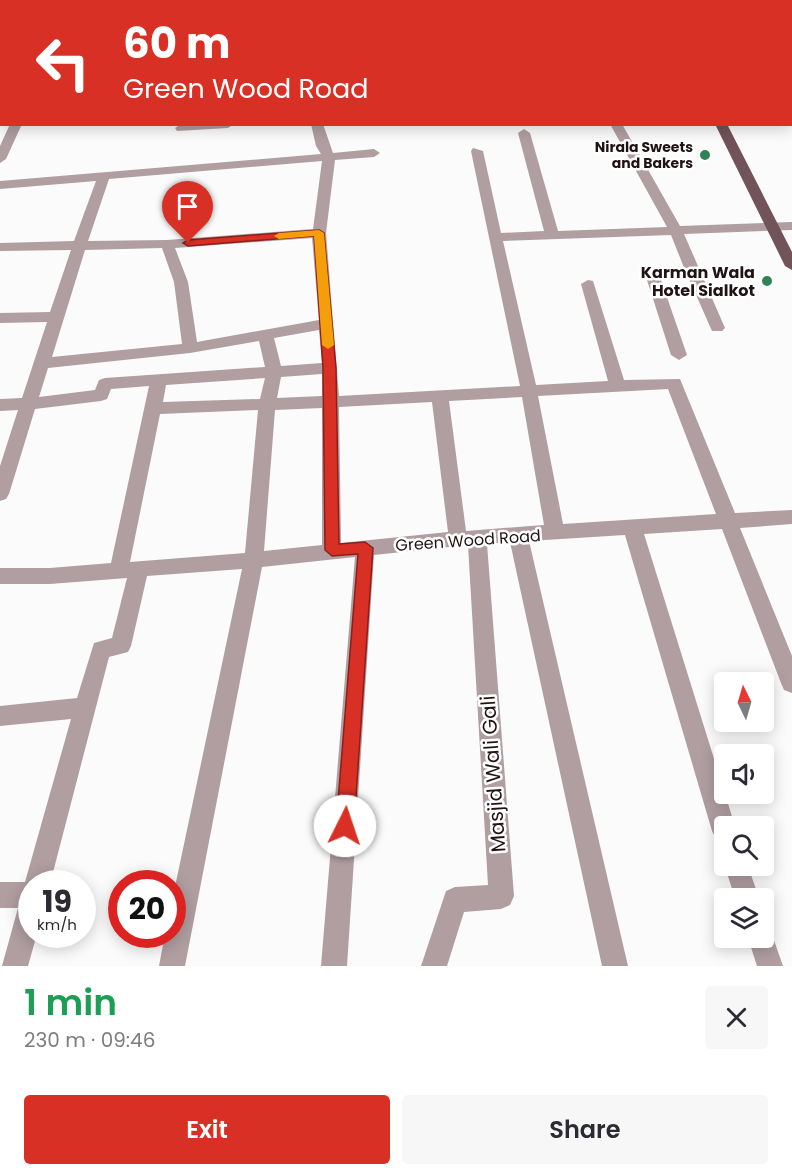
<!DOCTYPE html>
<html lang="en">
<head>
<meta charset="utf-8">
<style>
	body { margin:0; font-family:Poppins,sans-serif; background:#f7f7f7; color:#2b2b33; height:100vh; display:flex; flex-direction:column; font-size:22px; white-space:nowrap }
	* { box-sizing:border-box; margin:0 }
	p { font-size:20px; color:#7c7c81 }
	.icon { flex:none; width:33px; height:33px; fill:none; stroke:currentColor; stroke-width:2; stroke-linecap:round; stroke-linejoin:round }
	.map { position:relative; height:966px; overflow:hidden }
	.sheet { display:flex; flex-direction:column; background:#fff; flex:1 }
	.sheet>* { flex:none }
	.banner { position:absolute; left:0px; top:0px; width:792px; height:126px; box-shadow:0 3px 15px #0003; background:#d93025; color:#fff; overflow:hidden }
	.needle { width:39px; rotate:355deg }
	.controls { position:absolute; left:714px; top:672px; display:grid; gap:12px }
	.controls a { display:grid; place-items:center; width:60px; height:60px; border-radius:6px; background:#fff; box-shadow:0 3px 15px #0003; font-size:30px }
	.speed { position:absolute; left:18px; top:870px; display:flex; gap:12px; font-size:30px; font-weight:700; text-align:center }
	.speed>* { display:grid; place-content:center; width:78px; height:78px; border-radius:50%; background:#fff; box-shadow:0 3px 15px #0003; line-height:1 }
	.speed small { font-size:15px; font-weight:400 }
	.speed .limit { border:9px solid #d22; background:#fff; color:#111 }
	.pin { position:absolute; display:grid; place-items:center; width:51px; height:51px; color:#fff; margin:-62px -26px; border-radius:50% 50% 50% 0; rotate:-45deg; box-shadow:0 0 6px #0007 }
	.pin .icon { rotate:45deg }
	.me { position:absolute; width:66px; margin:-33px; rotate:4deg; stroke-linejoin:round; filter:drop-shadow(0 0 4px #0008) }
	.turn { display:flex; align-items:center; gap:21px; height:126px; padding:0 24px; font-size:27px }
	.turn .icon { width:78px; height:78px; stroke-width:2.5 }
	.turn b { display:block; font-size:42px; line-height:51px }
	.round { display:grid; place-items:center; flex:none; width:63px; height:63px; border-radius:6px; background:#f7f7f7 }
	.summary { display:flex; align-items:center; justify-content:space-between; height:102px; padding:0 24px }
	h1 { font-size:36px; font-weight:600; line-height:45px; color:#1e9e55 }
	.button { display:flex; gap:12px; margin-top:auto; padding:12px 24px }
	.button a { flex:1; height:69px; border-radius:6px; background:#d93025; color:#fff; font-size:24px; font-weight:600; line-height:69px; text-align:center }
	.button a+a { background:#f7f7f7; color:#2b2b33 }
	.map>svg:first-child { display:block }
	.lines { fill:none; stroke-linecap:round; stroke-linejoin:round }
	.minor { fill:#b09ea1; fill-rule:evenodd }
	.major { fill:#715359; fill-rule:evenodd }
	.route { fill:#d93025; stroke:#8d1f18; stroke-width:1.5 }
	.slow { fill:#f59e0b }
	.poi-dot { fill:#308355; stroke:#fff; stroke-width:2 }
	.labels { text-anchor:middle; stroke-width:5; stroke-linejoin:round; paint-order:stroke }
	.far-poi-label { font-size:14px; font-weight:bold; fill:#211315; stroke:#fff; text-anchor:end }
	.poi-label { font-size:16px; font-weight:bold; fill:#211315; stroke:#fff; text-anchor:end }
	.street-label { font-size:16px; fill:#211315; stroke:#fff }
	.near-street-label { font-size:20px; fill:#211315; stroke:#fff }
</style>
</head>
<body>
<div class="map">
<svg width="792" height="966" viewBox="0 0 792 966">
	<rect width="100%" height="100%" fill="#fbfbfb"/>
	<g class="lines">
		<path class="minor" d="M137,0H155L135,2Z
			M303,0H313L314,2H304Z
			M434,0H444V2H434Z
			M575,0H604L573,2Z
			M0,38H2V44H0Z
			M790,52H792V58H790Z
			M0,96H2V102H0Z
			M790,101H792V107H790Z
			M10,124H22L6,159L0,163V146Z
			M181,124H234L228,128L177,131L175,128Z
			M311,124H323L333,153L374,149L380,153L374,157L335,160L326,233L339,396L520,386L471,151L473,148L483,151L501,233L544,231L518,133L524,129L530,133L558,231L667,227L610,124H622L680,226L792,222V230L684,234L725,328L722,331H712L689,279L661,280L687,355L679,360L671,355L647,280L650,273L685,270L671,235L503,241L536,385L608,381L581,284L588,280L593,281L624,380L680,379L735,513L792,510V524L740,528L792,656V693L784,690L781,683L722,529L644,534L735,826H724V843L716,839L712,831L625,535L529,541L628,966H602L510,542L487,544L514,896L510,905L501,909L464,912L447,966H421L446,891L455,887L488,885L468,545L374,555L347,966H321L355,557L262,567L185,966H159L165,934H172V901L242,569L147,576L131,646L128,652L109,657L50,884H32V934H37L28,966H2L18,908H0V882H25L71,719L0,726V706L77,698L94,643L112,638L127,578L50,584H0V568H50L111,563L149,386L111,389L107,399L101,401L35,409L9,494L6,499L0,501V466L18,410L0,411V399L22,398L47,322L0,323V313L50,312L71,250L0,251V243L74,241L96,181L0,189V181L321,154L316,146ZM322,161L313,229L167,240L88,241L109,179ZM312,238L319,320L197,342L188,282L175,248ZM162,248L174,282L182,344L52,357L85,250ZM319,330L322,363L281,366L274,338ZM259,341L265,367L105,378L99,380L95,390L39,397L48,368L190,353ZM322,374V396L277,398L281,377ZM265,378L260,399L163,402L166,385ZM668,389L716,514L563,524L538,396ZM522,397L544,525L466,531L449,401ZM432,402L448,532L341,543L339,407ZM322,408V545L264,551L275,410ZM258,410L245,553L130,562L160,414Z
			M724,864L748,866L759,898H735Z
			M764,926L770,929L783,966H757L748,938H764Z"/>
		<path class="major" d="M643,0H653L655,2H644Z
			M665,0H675L677,2H666Z
			M722,0H732L720,2Z
			M756,0H766L754,2Z
			M715,124H727L792,252V270L785,266Z"/>
	</g>
	<path class="route" d="M319,230L324,233L336,368L339,544L365,542L373,548L354,826L351,833L345,836L338,833L336,826L358,554L332,556L325,550L323,368L314,236L188,246L183,243L188,240Z"/>
	<path class="slow" d="M319,230L324,233L334,345L328,349L322,345L314,236L279,239L274,236L279,233Z"/>
	<g class="poi-dot">
		<circle cx="705" cy="155" r="6"/>
		<circle cx="767" cy="281" r="6"/>
	</g>
	<g class="labels">
		<g class="far-poi-label">
			<text x="693" y="152">Nirala Sweets<tspan x="693" dy="16">and Bakers</tspan></text>
		</g>
		<g class="poi-label">
			<text x="755" y="278">Karman Wala<tspan x="755" dy="18">Hotel Sialkot</tspan></text>
		</g>
		<g class="street-label">
			<text transform="translate(468 540) rotate(-4)" y="6">Green Wood Road</text>
		</g>
		<g class="near-street-label">
			<text transform="translate(493 774) rotate(-94)" y="7">Masjid Wali Gali</text>
		</g>
	</g>
</svg>
<div class="controls">
<a><svg class="needle" viewBox="-14 -14 28 28"><path d="M0-13l5 13h-10z" fill="#e53935"/><path d="M0 13l5-13h-10z" fill="#7c7c81"/></svg></a>
<a><svg class="icon" aria-label="sound" viewBox="0 0 24 24"><path d="M4 9h4l5-4v14l-5-4H4zM17 9q2 3 0 6"/></svg></a>
<a><svg class="icon" aria-label="search" viewBox="0 0 24 24"><circle cx="10" cy="10" r="6"/><path d="M15 15l6 6"/></svg></a>
<a><svg class="icon" aria-label="layers" viewBox="0 0 24 24"><path d="M12 4l9 5-9 5-9-5zM3 14l9 5 9-5"/></svg></a>
</div>
<div class="speed"><div>19<small>km/h</small></div><div class="limit">20</div></div>
<div class="pin" style="left:188px;top:243px;background:#d93025"><svg class="icon" aria-label="arrive" viewBox="0 0 24 24"><path d="M6 21V4h12l-3 4 3 4H6"/></svg></div>
<svg class="me" style="left:345px;top:826px" viewBox="-20 -20 40 40"><circle r="19" fill="#fff"/><path d="M0-13L10 11 0 6-10 11z" fill="#d93025"/></svg>
<div class="banner">
<div class="turn"><svg class="icon" aria-label="left" viewBox="0 0 24 24"><path d="M17 20v-9H6M10 6l-5 5 5 5"/></svg><div><b>60 m</b>Green Wood Road</div></div>
</div>
</div>
<section class="sheet">
<div class="summary"><div><h1>1 min</h1><p>230 m · 09:46</p></div><a class="round"><svg class="icon" aria-label="close" viewBox="0 0 24 24"><path d="M6 6l12 12M18 6L6 18"/></svg></a></div>
<div class="button"><a>Exit</a><a>Share</a></div>
</section>
</body>
</html>
